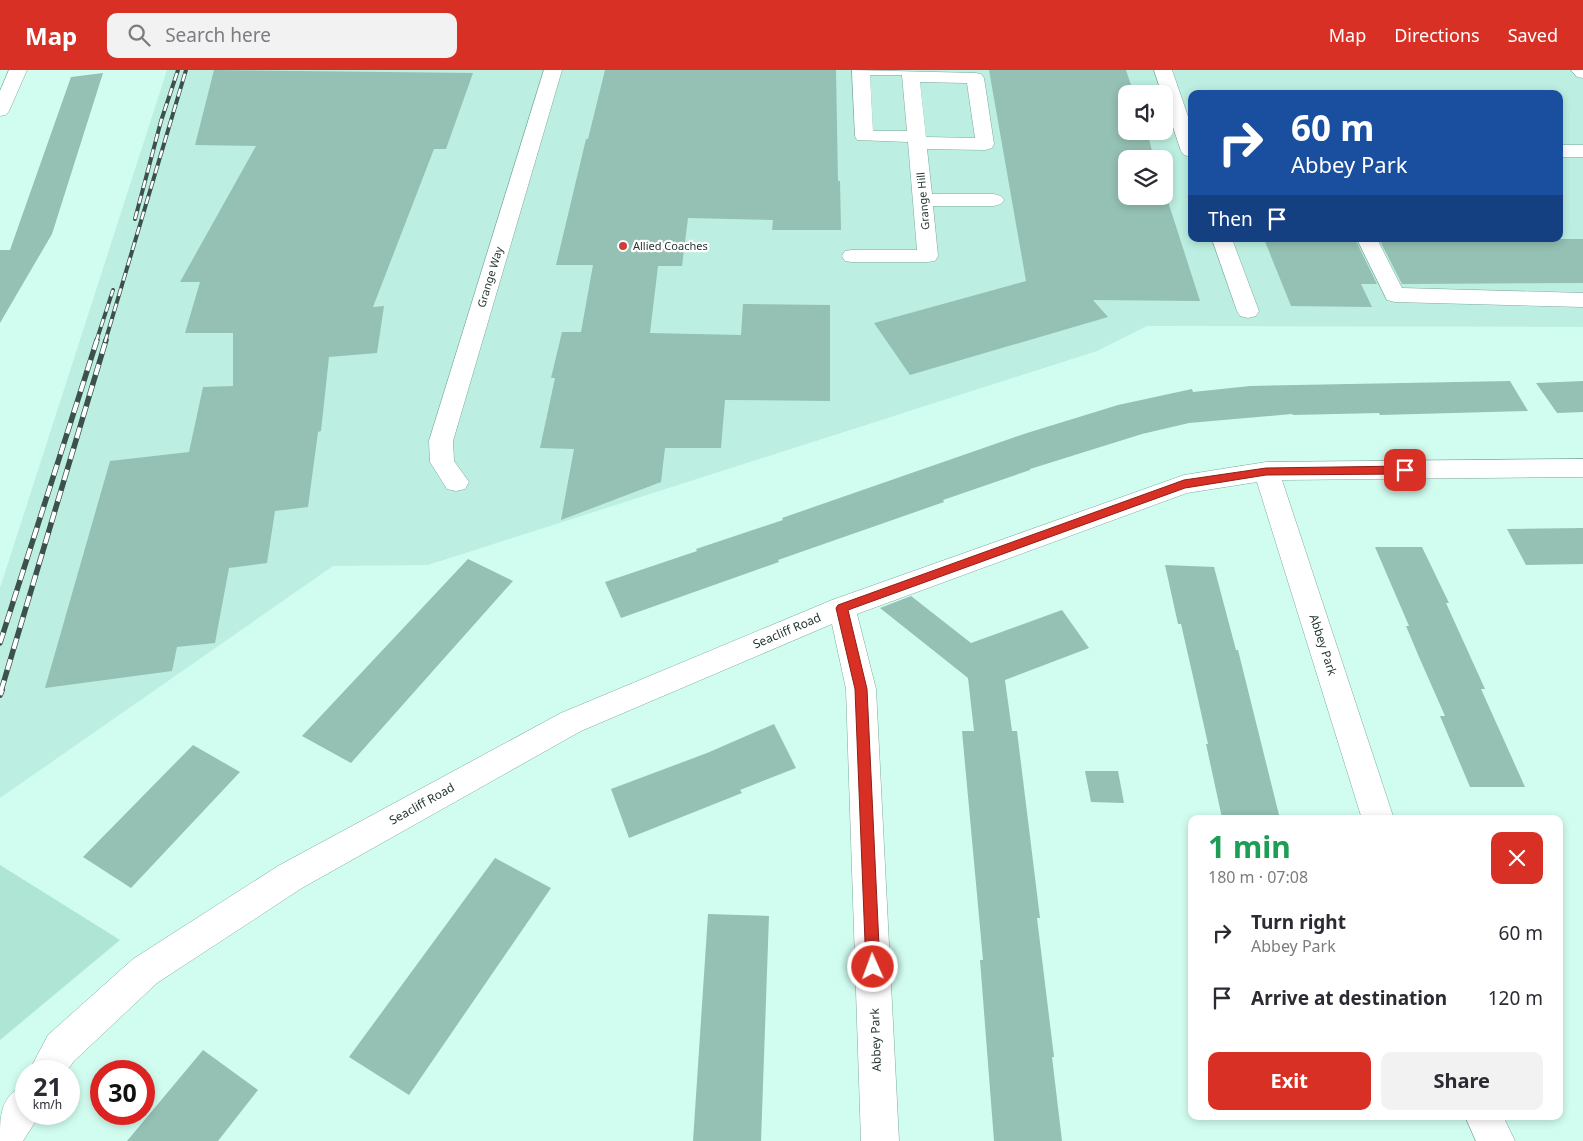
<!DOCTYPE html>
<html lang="en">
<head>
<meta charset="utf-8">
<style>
	body { margin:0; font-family:"Noto Sans",sans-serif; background:#f2f2f3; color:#2b2b33; height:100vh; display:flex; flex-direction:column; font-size:19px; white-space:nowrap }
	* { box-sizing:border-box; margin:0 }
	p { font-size:16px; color:#7c7c81 }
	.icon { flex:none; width:28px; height:28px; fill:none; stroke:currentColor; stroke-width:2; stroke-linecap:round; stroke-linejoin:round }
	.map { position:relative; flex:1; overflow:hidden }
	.drawer { position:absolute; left:1188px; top:745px; width:375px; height:305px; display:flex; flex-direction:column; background:#fff; border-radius:10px; box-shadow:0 2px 8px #0003 }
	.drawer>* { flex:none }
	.guide { position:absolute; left:1188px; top:20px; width:375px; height:152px; border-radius:10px; box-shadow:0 2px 8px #0003; background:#1a4fa0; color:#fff; overflow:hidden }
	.fabs { position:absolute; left:1118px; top:15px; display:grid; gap:10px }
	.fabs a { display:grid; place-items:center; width:55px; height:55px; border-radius:10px; background:#fff; box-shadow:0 2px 8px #0003; font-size:25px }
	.speed { position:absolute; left:15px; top:990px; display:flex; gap:10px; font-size:25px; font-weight:700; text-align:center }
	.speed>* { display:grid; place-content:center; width:65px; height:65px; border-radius:50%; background:#fff; box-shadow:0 2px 8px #0003; line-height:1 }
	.speed small { font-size:12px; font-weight:400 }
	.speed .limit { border:8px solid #d22; background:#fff; color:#111 }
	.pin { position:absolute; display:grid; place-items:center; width:42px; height:42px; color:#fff; margin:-21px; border-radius:10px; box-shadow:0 2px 8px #0006 }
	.me { position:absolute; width:55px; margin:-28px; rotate:358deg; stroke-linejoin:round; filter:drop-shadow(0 0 4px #0008) }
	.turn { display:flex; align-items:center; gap:18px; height:105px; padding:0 20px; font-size:22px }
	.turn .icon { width:65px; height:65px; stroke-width:2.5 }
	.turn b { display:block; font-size:35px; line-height:42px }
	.then { display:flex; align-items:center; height:48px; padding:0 20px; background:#0003; gap:10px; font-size:19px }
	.round { display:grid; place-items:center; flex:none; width:52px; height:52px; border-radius:10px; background:#f2f2f3 }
	.summary { display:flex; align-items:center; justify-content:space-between; height:85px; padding:0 20px }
	h1 { font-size:30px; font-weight:700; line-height:38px; color:#1e9e55 }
	.primary-button { display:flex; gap:10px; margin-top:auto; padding:10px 20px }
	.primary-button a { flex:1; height:58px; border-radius:10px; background:#d93025; color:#fff; font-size:20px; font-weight:700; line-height:58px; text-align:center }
	.primary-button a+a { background:#f2f2f3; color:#2b2b33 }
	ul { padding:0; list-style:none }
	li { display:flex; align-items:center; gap:15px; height:65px; padding:0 20px }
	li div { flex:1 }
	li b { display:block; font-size:19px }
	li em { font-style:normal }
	header { display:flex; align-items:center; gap:30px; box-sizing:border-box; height:70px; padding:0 25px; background:#d93025; color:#fff }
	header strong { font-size:24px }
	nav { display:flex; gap:28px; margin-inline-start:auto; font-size:18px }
	.search { width:350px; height:45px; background:#f2f2f3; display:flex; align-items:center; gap:12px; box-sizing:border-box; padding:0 18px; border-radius:10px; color:#7c7c81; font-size:19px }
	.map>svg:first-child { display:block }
	.built { fill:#bcefe1; fill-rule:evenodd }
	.green { fill:#aee5d5 }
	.building { fill:#95c0b4 }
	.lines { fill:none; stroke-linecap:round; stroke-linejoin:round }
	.minor-casing { stroke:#7fa99d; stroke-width:1 }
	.minor { fill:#fff; fill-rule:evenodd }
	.rail-far2-casing { stroke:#3c514b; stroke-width:4 }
	.rail-far1-casing { stroke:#3c514b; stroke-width:5.5 }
	.rail-casing { stroke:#3c514b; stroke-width:6 }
	.rail-far2 { stroke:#fff; stroke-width:2.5; stroke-dasharray:8; stroke-linecap:butt }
	.rail-far1 { stroke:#fff; stroke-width:4; stroke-dasharray:11; stroke-linecap:butt }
	.rail { stroke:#fff; stroke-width:4.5; stroke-dasharray:14; stroke-linecap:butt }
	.route { fill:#d93025; stroke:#8d1f18 }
	.poi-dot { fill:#cc3d3c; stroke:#fff; stroke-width:2 }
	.labels { text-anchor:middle; stroke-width:4.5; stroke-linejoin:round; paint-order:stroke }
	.far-street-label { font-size:11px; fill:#263833; stroke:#fff }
	.far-poi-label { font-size:11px; fill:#263833; stroke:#fff; text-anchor:start }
	.street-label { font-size:12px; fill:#263833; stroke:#fff }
</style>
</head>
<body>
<header>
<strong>Map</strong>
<div class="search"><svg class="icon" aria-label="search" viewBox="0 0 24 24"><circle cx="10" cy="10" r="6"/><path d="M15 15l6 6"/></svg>Search here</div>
<nav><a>Map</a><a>Directions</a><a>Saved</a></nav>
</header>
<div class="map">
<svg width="1583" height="1071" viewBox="0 0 1583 1071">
	<rect width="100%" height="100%" fill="#d1fdf0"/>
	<path class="built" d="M167,0H1583V257L1147,256L1097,281L428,495L333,496L0,728V518ZM1126,24H1164V61H1126ZM1191,24H1559V169H1191ZM1126,89H1164V126H1126Z"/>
	<path class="green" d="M0,795L120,870L0,970Z"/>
	<path class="building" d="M214,0L473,3L446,79H434L373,237L384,236L377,283L329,287L321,361L318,362L308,437L275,441L267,493L229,498L215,573L177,577L172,601L45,618L110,391L189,382L203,317L233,316V263H185L200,212H180L256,76L195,75Z
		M605,0H836L838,111H840L841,160H772L773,150L688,148L682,196H658L650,263L741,265L743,234L830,235V331L725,330L721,378H665L661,412L561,450L574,379L540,378L555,308H551L562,262H581L593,195H556L586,69H588Z
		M989,0H1126L1134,24H1126V61H1147L1154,89H1126V126H1164V119L1200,231L1093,230L1108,247L910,305L874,253L1026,211Z
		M103,3L52,164L0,253V180H10L71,7Z
		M1264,169H1355L1377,214H1361L1372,237L1291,236Z
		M1379,169H1583V213L1402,214Z
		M1510,311L1528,341L1380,345L1379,343L1293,345L1292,344L1189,353L1142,364L1030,399V400L943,430L944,432L778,490L779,492L621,548L605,512L697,481L696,479L783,450L782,448L1027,363L1118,335L1192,319L1193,322L1250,316Z
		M1583,311V342L1557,343L1536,313Z
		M1583,458V494L1526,495L1507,459Z
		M1375,477H1422L1449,533H1446L1485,619H1481L1525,717H1470L1440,646H1445L1419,587L1406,556H1409Z
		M468,489L513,511L351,693L302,666Z
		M1165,495L1214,497L1236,580H1238L1280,749L1222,748L1206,674H1208L1194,611L1181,554H1178Z
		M911,526L971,573L1062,540L1089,578L1005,610L1012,661H1017L1040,848H1037L1054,987H1052L1062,1071H994L980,890H983L962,661H974L968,608L880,538Z
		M774,654L796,698L740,720L742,723L629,768L611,719L707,683Z
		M193,675L240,702L131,818L83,787Z
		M1085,701H1118L1124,733L1091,732Z
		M495,788L551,818L409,1025L349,987Z
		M708,844L769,846L761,1071H693Z
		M203,980L258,1020L218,1071H127Z"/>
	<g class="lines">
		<defs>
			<path id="minor" d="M9,0H27L9,41L6,45L0,46V21Z
				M544,0H562L453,371L454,391L469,412L465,419L456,421L447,419L430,392L429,371Z
				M852,0L975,3L981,4L984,8L994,74L992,78L985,80L927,79L932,124H994L1001,126L1004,130L1001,134L994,136H933L938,186L935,191L928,192H852L845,191L842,186L845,181L852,180H917L908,72L857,70L855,66ZM870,5H902L907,61H873ZM920,12L967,13L975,68L926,67Z
				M1154,0H1172L1191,55V87L1184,85L1181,81Z
				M1571,0H1583V8L1577,7Z
				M1559,75H1583V87H1559Z
				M1212,169H1232L1259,241L1256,246L1248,248L1240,246L1237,241Z
				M1357,169H1377L1402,218L1583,223V237L1395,232L1387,230Z
				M1583,389V407L1282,410L1394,749H1362L1257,412L1187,423L857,544L876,619L899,1071H861L846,619L832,554L581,661L302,818L157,913L74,991L67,1001H29L48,965L133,889L278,796L561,643L832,530L1184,405L1266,392Z
				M26,1015V1044H40L39,1046L23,1071H0C0,1045 0,1025 26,1015Z
				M1465,1046H1503L1515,1071H1476Z"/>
		</defs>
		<use href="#minor" class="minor-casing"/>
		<use href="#minor" class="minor"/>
		<defs>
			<path id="rail-far2" d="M135,149L161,51L178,0
				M96,272L113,220
				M105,272L186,0"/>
			<path id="rail-far1" d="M0,573L97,270
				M1,621L106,270"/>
			<path id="rail" d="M0,625L2,620"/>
		</defs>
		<use href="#rail-far2" class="rail-far2-casing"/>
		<use href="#rail-far1" class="rail-far1-casing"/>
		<use href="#rail" class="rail-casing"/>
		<use href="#rail-far2" class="rail-far2"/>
		<use href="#rail-far1" class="rail-far1"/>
		<use href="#rail" class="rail"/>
	</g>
	<path class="route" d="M1405,396L1411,400L1405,404L1266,405L1185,418L848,540L867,619L880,897L878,902L873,904L868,902L866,897L855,619L836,538L838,535L1184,410L1266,398Z"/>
	<circle class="poi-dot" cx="623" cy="176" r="5"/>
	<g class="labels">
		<g class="far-street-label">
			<text transform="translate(923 131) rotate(-95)" y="4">Grange Hill</text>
			<text transform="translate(490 207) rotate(-73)" y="4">Grange Way</text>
		</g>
		<g class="far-poi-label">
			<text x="633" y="180">Allied Coaches</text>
		</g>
		<g class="street-label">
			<text transform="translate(787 561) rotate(-23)" y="4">Seacliff Road</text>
			<text transform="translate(1323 575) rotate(72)" y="4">Abbey Park</text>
			<text transform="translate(422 734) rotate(-29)" y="4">Seacliff Road</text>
			<text transform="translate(876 970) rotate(-92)" y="4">Abbey Park</text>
		</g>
	</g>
</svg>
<div class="fabs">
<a><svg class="icon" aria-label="sound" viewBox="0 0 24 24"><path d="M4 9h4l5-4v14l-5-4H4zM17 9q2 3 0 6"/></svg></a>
<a><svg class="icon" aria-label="layers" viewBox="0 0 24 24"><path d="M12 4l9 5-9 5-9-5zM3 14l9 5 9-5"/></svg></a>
</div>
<div class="speed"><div>21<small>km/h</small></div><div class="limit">30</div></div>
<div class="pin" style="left:1405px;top:400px;background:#d93025"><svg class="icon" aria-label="arrive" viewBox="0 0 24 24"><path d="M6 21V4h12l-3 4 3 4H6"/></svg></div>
<svg class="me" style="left:873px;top:897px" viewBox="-20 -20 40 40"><circle r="17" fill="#d93025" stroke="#fff" stroke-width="3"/><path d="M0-11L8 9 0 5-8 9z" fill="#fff"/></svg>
<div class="guide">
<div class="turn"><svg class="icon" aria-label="right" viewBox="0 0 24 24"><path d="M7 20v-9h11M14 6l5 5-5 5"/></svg><div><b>60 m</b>Abbey Park</div></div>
<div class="then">Then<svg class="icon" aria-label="arrive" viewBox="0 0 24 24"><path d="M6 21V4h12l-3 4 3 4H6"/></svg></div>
</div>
<section class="drawer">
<div class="summary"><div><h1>1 min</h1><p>180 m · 07:08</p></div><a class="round" style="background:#d93025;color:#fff"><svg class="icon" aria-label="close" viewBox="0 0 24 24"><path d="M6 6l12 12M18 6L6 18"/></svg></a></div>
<ul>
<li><svg class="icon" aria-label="right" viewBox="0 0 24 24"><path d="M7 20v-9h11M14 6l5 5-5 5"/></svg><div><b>Turn right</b><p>Abbey Park</p></div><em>60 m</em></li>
<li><svg class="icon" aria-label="arrive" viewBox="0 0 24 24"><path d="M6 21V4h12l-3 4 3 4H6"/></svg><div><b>Arrive at destination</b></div><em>120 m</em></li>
</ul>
<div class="primary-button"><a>Exit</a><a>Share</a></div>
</section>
</div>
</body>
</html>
